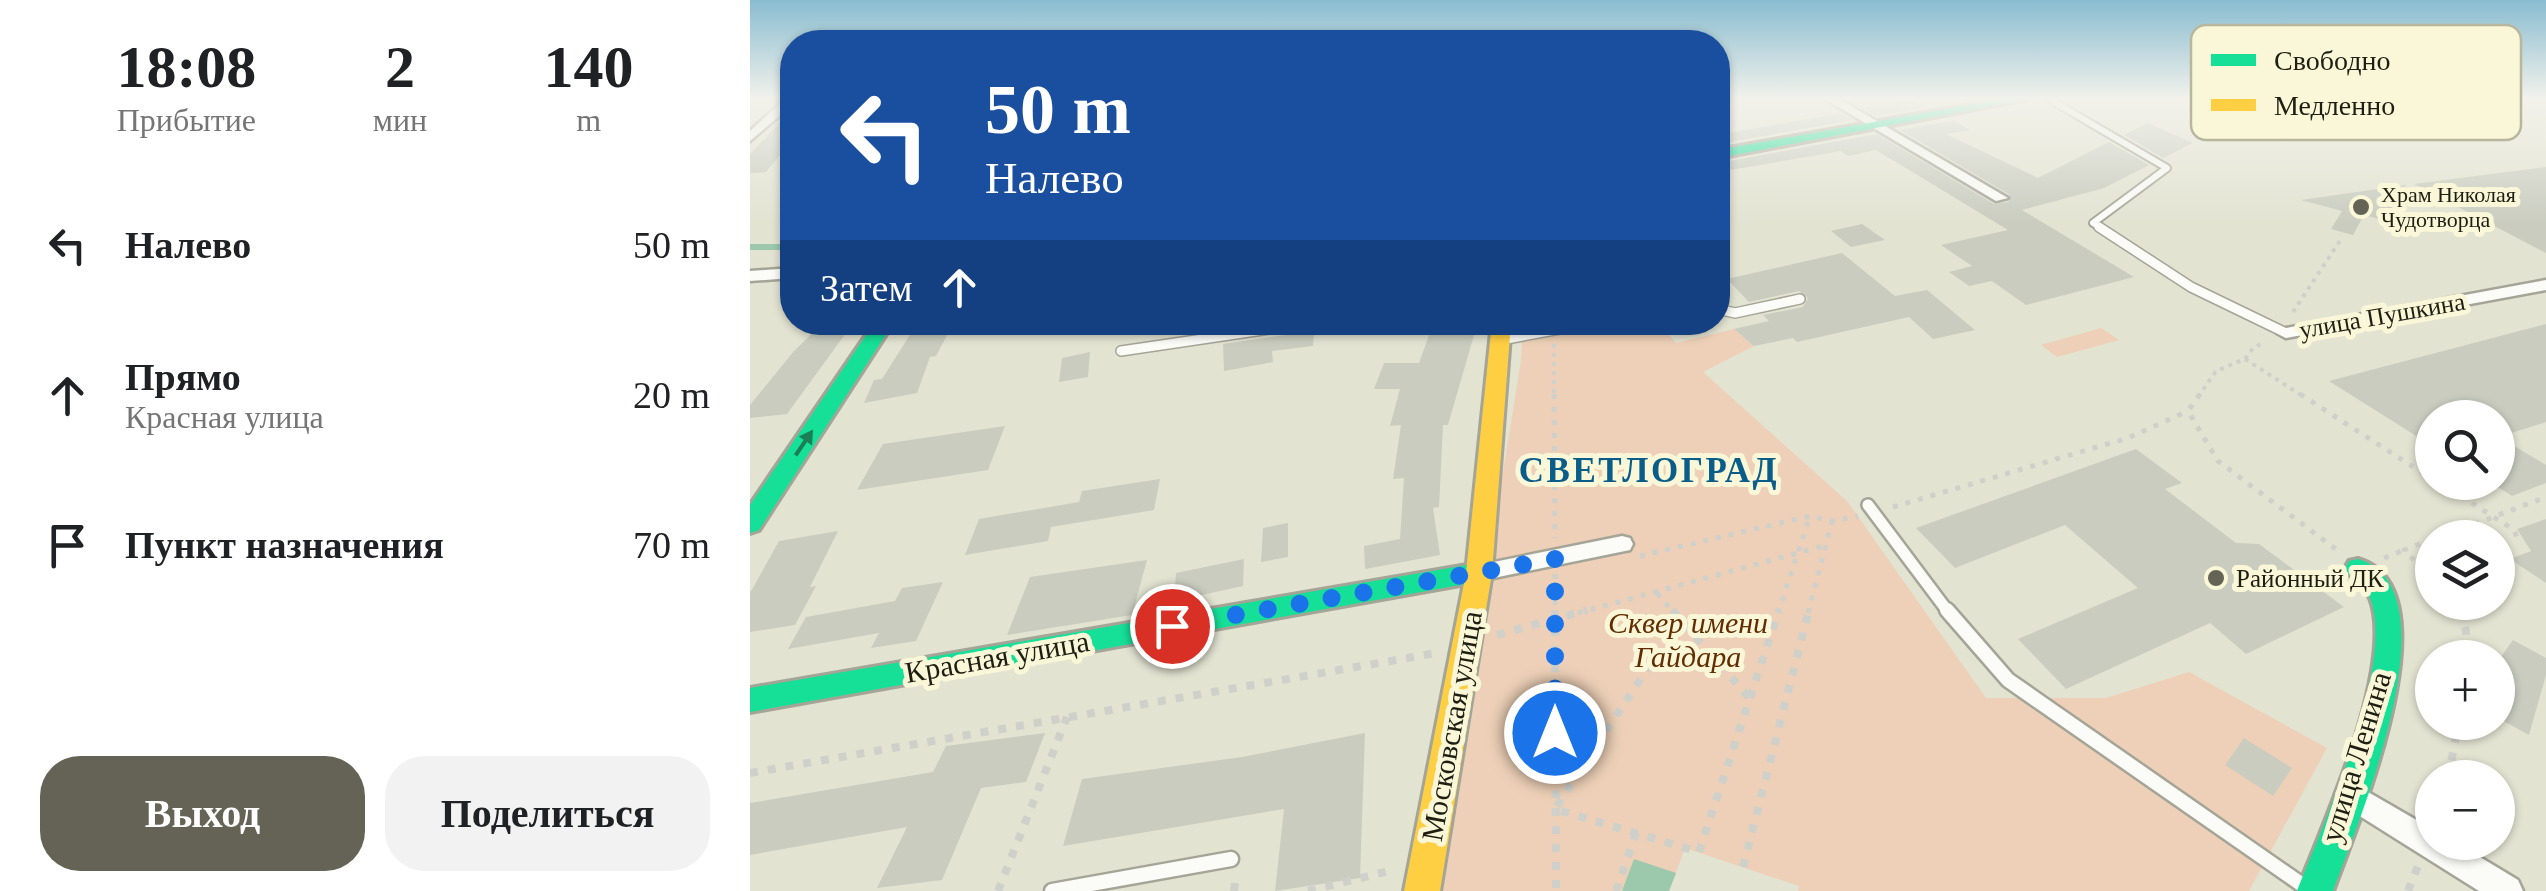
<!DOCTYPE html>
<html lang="ru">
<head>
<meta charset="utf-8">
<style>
	body { margin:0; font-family:"Times New Roman",serif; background:#f2f2f2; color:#202124; height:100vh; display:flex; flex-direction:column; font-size:38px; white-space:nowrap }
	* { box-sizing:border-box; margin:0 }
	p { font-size:32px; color:#757577 }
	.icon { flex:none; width:55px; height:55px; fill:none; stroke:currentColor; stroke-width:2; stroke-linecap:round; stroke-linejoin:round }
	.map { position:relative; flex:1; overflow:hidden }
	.side { display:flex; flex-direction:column; background:#fff; width:750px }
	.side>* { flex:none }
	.guide { position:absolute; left:30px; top:30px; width:950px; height:305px; border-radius:40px; box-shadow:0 2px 8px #0004; background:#1a4fa0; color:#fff; overflow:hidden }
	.fabs { position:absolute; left:1665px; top:400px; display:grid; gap:20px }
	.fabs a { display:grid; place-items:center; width:100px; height:100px; border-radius:50%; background:#fff; box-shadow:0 2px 8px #0004; font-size:50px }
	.pin { position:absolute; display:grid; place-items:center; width:85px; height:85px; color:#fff; margin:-42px; border:5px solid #fff; border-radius:50%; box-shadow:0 2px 10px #0007 }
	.me { position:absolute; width:110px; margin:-55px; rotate:0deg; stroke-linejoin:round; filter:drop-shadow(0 0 8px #0008) }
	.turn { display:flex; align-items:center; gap:35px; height:210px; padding:0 40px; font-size:45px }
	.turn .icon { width:130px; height:130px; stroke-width:2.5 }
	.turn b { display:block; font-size:70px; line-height:85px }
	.then { display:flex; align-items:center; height:95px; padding:0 40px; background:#0003; gap:20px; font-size:38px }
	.eta { display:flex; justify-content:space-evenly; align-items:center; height:170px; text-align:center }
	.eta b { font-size:60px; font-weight:600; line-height:70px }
	.button { display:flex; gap:20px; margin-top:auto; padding:20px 40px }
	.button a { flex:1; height:115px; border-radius:40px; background:#646356; color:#fff; font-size:40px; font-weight:600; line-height:115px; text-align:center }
	.button a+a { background:#f2f2f2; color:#202124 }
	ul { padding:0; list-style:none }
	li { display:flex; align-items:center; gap:30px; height:150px; padding:0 40px }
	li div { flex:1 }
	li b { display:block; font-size:38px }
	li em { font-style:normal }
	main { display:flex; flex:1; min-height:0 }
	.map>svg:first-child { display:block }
	.green { fill:#edd0b7 }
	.water { fill:#9cc9ab }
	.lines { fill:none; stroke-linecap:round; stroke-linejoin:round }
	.stream { stroke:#9cc9ab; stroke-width:6 }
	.building { fill:#c9ccbf }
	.lane-far3-casing { stroke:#a4a497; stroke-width:10 }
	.lane-far2-casing { stroke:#a4a497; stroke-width:12 }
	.lane-far1-casing { stroke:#a4a497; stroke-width:16 }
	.lane-casing { stroke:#a4a497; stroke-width:19 }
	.street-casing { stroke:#a4a497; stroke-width:5 }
	.fast-casing { stroke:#a4a497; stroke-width:6 }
	.slow-casing { stroke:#a4a497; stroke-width:6 }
	.path-far2 { stroke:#d0d0cb; stroke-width:4; stroke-dasharray:4 5; stroke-linecap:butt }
	.path-far1 { stroke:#d0d0cb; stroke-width:5; stroke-dasharray:5 8; stroke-linecap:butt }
	.path { stroke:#d0d0cb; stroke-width:8; stroke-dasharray:8 10; stroke-linecap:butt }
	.lane-far3 { stroke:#fbfbf8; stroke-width:6 }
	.lane-far2 { stroke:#fbfbf8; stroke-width:9 }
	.lane-far1 { stroke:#fbfbf8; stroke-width:11 }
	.lane { stroke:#fbfbf8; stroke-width:14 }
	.street { fill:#fbfbf8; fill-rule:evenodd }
	.fast { fill:#16e098; fill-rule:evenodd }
	.slow { fill:#ffcf43; fill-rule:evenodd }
	.oneway { fill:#1a7f56 }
	.route { stroke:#1a73e8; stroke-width:18; stroke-dasharray:0 32.4 }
	.poi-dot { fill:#646356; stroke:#f9f7d7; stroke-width:4 }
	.labels { text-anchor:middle; stroke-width:10; stroke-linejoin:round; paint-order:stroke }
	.far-poi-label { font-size:22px; fill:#1f1e13; stroke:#f9f7d7; text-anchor:start }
	.street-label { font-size:25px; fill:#1f1e13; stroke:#f9f7d7 }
	.poi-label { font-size:25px; fill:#1f1e13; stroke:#f9f7d7; text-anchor:start }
	.near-park-label { font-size:30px; font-style:italic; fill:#622d03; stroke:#f9f7d7 }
	.near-street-label { font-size:30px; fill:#1f1e13; stroke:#f9f7d7 }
	.district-label { font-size:35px; font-weight:bold; letter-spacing:2.5px; fill:#095d88; stroke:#f9f7d7 }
	.key { fill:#f9f7d7; stroke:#b8b69c; stroke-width:2.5 }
	.key-label { font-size:28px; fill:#1f1e13 }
</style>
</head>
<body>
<main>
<section class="side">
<div class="eta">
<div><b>18:08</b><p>Прибытие</p></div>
<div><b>2</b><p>мин</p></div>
<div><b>140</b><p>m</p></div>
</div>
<ul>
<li><svg class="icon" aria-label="left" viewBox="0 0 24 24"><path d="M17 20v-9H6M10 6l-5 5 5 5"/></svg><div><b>Налево</b></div><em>50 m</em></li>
<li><svg class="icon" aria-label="ahead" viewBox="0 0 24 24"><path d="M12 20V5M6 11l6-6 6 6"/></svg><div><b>Прямо</b><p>Красная улица</p></div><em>20 m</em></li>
<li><svg class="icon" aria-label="arrive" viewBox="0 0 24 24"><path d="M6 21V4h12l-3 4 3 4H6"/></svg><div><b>Пункт назначения</b></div><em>70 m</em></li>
</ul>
<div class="button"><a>Выход</a><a>Поделиться</a></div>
</section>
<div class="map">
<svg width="1796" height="891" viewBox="0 0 1796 891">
	<rect width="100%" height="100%" fill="#e3e3d2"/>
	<path class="green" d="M773,323H909L926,343L984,329L1004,346L953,372L1097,501L1236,698H1356L1439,672L1577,748L1499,891H1048L1049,886L935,848L919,891H686L771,360Z
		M1351,328L1369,340L1307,357L1291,345Z"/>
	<path class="water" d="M884,859L926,873L919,891H872Z"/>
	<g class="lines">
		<path class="stream" d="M0,247H42"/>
	</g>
	<path class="building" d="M1160,99L1178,107L1126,116L1112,108Z
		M42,110V140L16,172L0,173V154Z
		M1090,113L1103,120L968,144V135Z
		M1203,121L1220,130L1196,134L1288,178L1359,142L1399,165L1354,188L1272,210L1384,277L1276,305L1242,281L1219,286L1199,272L1222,266L1191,245L1258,230L1126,150L1098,156L1091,151L968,172V163L1127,134L1244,204L1259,202L1260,195L1150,130Z
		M1398,123L1443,143L1413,158L1374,135Z
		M1796,167V253L1664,184Z
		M1656,185L1637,221L1614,215L1603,235L1581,229L1592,211L1551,200Z
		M1112,224L1135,240L1101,247L1081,231Z
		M1092,253L1145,296L1177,290L1225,330L1183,339L1159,317L1047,342L1043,338L1004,346L984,329L1019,321L1013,315L1053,307L1058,298L1049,291L999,302L977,279Z
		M74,322H104L37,414L0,418V405L44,351Z
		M168,322H204L186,356L180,357L167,393L114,403L124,380L132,379Z
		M1796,324V422L1749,437L1796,465V483L1762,496L1748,487V418H1682V446L1579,381Z
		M564,331L563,346L522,351L523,362L474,371L473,344Z
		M679,335H724L698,425H693L689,507L683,508L690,555L615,569L614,546L650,539L654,478L643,479L651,425L640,426L650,389H624L634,363H669Z
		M340,352L338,377L309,382L312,358Z
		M255,426L238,470L107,490L133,444Z
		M1386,449L1432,483L1415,489L1486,543L1509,544L1594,607L1496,654L1460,623L1316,689L1268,639L1388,588L1315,525L1205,568L1166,528Z
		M410,479L404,510L301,527L298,541L215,555L229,519L329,502L332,491Z
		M1796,519V583L1760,559L1781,551L1767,529Z
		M538,523V557L511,562L513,528Z
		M88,531L60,587L66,586L45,625L0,632V593L29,541Z
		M494,559L493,586L424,601L426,573Z
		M397,560L382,615L257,635L280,577Z
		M193,582L166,641L121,648L129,633L38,649L56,617L145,601L152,588Z
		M1763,640L1796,658V675L1779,735L1748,718V661Z
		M295,733L276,782L231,788L192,880L127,888L157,827L0,855V803L183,772L196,746Z
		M615,733L610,878L525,891L534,809L313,846L332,779L492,757Z
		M1494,738L1542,768L1523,796L1475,765Z"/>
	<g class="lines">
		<defs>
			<path id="lane-far3" d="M1299,99L1417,168L1343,223L1353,229"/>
			<path id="lane-far2" d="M1349,227L1441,287L1536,333
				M968,309L985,313L1050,299
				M674,322L750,325
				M751,340L848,322
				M371,351L568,322"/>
			<path id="lane-far1" d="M1118,505L1199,613"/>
			<path id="lane" d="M1197,610L1258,680L1561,891
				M302,891L481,859"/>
			<path id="street" d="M35,99H42V105L0,141V131Z
				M1075,99H1089L1258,198L1246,201Z
				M42,268V278L0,281V271Z
				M1796,280V290L1536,338L1527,333L1536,328Z
				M872,536L880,538L883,544L880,550L729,581L721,579L717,573L721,567L729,565Z
				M1599,781L1682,829V842H1705L1768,880L1773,891H1729L1589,803L1585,794L1589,785Z"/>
			<path id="fast" d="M1251,99H1278L968,158V150Z
				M125,322H144L9,530L0,533V505Z
				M1608,559C1709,589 1605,829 1583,891H1547C1573,825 1646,665 1620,598C1615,586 1601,579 1595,568L1599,561Z
				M729,563L738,566L742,573L738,580L0,712V688Z"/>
			<path id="slow" d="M742,322H761L742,573L690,891H654L716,573Z"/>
		</defs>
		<use href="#lane-far3" class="lane-far3-casing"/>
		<use href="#lane-far2" class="lane-far2-casing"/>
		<use href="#lane-far1" class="lane-far1-casing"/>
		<use href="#lane" class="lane-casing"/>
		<use href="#street" class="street-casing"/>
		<use href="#fast" class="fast-casing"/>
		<use href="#slow" class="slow-casing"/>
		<path class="path-far2" d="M1543,312L1591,239
			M804,344V397
			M1495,359L1554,397
			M1448,397L1466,371L1495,359L1503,348L1515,342"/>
		<path class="path-far1" d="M804,394L805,538
			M1450,394L1438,411L1468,461L1591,553
			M1550,394L1682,479
			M1689,482L1764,530L1768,540
			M1143,507L1378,438L1438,411
			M1688,538L1796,497
			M1682,539L1654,550L1682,579
			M890,556L1060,516L1082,521L1108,516
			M1634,558L1654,550
			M805,574V613
			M907,593L924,613
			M1706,602L1710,613
			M828,613L1077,545
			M1028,613L1060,516
			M1058,613L1082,521"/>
		<path class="path" d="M805,610L806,891
			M922,610L1000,699
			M1709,610L1716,631V658
			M930,619L805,809L949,852L1029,610
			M747,635L837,610
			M0,773L686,653
			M1698,778L1709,722
			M993,867L1059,610
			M248,891L317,717
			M484,891L486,874
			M558,891L643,870
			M866,891L886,833
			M1658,891L1668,866"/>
		<use href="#lane-far3" class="lane-far3"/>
		<use href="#lane-far2" class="lane-far2"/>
		<use href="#lane-far1" class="lane-far1"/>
		<use href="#lane" class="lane"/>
		<use href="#street" class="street"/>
		<use href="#fast" class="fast"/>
		<use href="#slow" class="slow"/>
	</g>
	<defs><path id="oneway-solid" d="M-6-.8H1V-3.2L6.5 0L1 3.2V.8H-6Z" transform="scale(2.5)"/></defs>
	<use class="oneway" href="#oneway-solid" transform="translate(54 443) rotate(-56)"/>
	<linearGradient id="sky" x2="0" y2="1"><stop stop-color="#89bcd0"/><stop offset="0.44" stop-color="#f2f2eb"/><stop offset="1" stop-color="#f2f2eb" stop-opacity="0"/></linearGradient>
	<rect width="1796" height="224" fill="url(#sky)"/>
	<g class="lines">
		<path class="route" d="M422,626L805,559V733"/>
	</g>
	<g class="poi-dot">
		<circle cx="1611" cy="207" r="10"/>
		<circle cx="1466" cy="578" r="10"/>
	</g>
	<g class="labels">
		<g class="far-poi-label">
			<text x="1631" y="202">Храм Николая<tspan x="1631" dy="25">Чудотворца</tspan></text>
		</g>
		<g class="street-label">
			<text transform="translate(1632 315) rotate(-10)" y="9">улица Пушкина</text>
		</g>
		<g class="poi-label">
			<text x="1486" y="587">Районный ДК</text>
		</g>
		<g class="near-park-label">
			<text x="938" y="633">Сквер имени<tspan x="938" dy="34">Гайдара</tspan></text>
		</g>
		<g class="near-street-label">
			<text transform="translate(247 657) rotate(-10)" y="10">Красная улица</text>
			<text transform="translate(702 726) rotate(-80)" y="10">Московская улица</text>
			<text transform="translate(1606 757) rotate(-73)" y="10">улица Ленина</text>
		</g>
		<g class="district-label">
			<text x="899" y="482">СВЕТЛОГРАД</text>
		</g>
	</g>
	<rect x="1441" y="25" width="330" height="115" rx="15" class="key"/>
	<rect x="1461" y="54" width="45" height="12" fill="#16e098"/>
	<rect x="1461" y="99" width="45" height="12" fill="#ffcf43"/>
	<g class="key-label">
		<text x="1524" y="70">Свободно</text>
		<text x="1524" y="115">Медленно</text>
	</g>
</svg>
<div class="fabs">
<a><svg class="icon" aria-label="search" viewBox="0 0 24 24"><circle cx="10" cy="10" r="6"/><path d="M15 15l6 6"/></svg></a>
<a><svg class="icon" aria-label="layers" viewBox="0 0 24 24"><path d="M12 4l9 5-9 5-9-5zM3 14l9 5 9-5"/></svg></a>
<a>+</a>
<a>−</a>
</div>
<div class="pin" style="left:422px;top:626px;background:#d93025"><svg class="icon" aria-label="arrive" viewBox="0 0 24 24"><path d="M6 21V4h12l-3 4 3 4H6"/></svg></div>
<svg class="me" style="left:805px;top:733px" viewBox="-20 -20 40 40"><circle r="17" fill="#1a73e8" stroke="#fff" stroke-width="3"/><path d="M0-11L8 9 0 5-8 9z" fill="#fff"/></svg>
<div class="guide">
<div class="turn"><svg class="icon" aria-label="left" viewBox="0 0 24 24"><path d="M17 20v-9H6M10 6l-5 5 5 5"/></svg><div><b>50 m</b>Налево</div></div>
<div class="then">Затем<svg class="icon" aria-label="ahead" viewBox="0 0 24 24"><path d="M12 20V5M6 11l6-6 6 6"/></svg></div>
</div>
</div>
</main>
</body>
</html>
